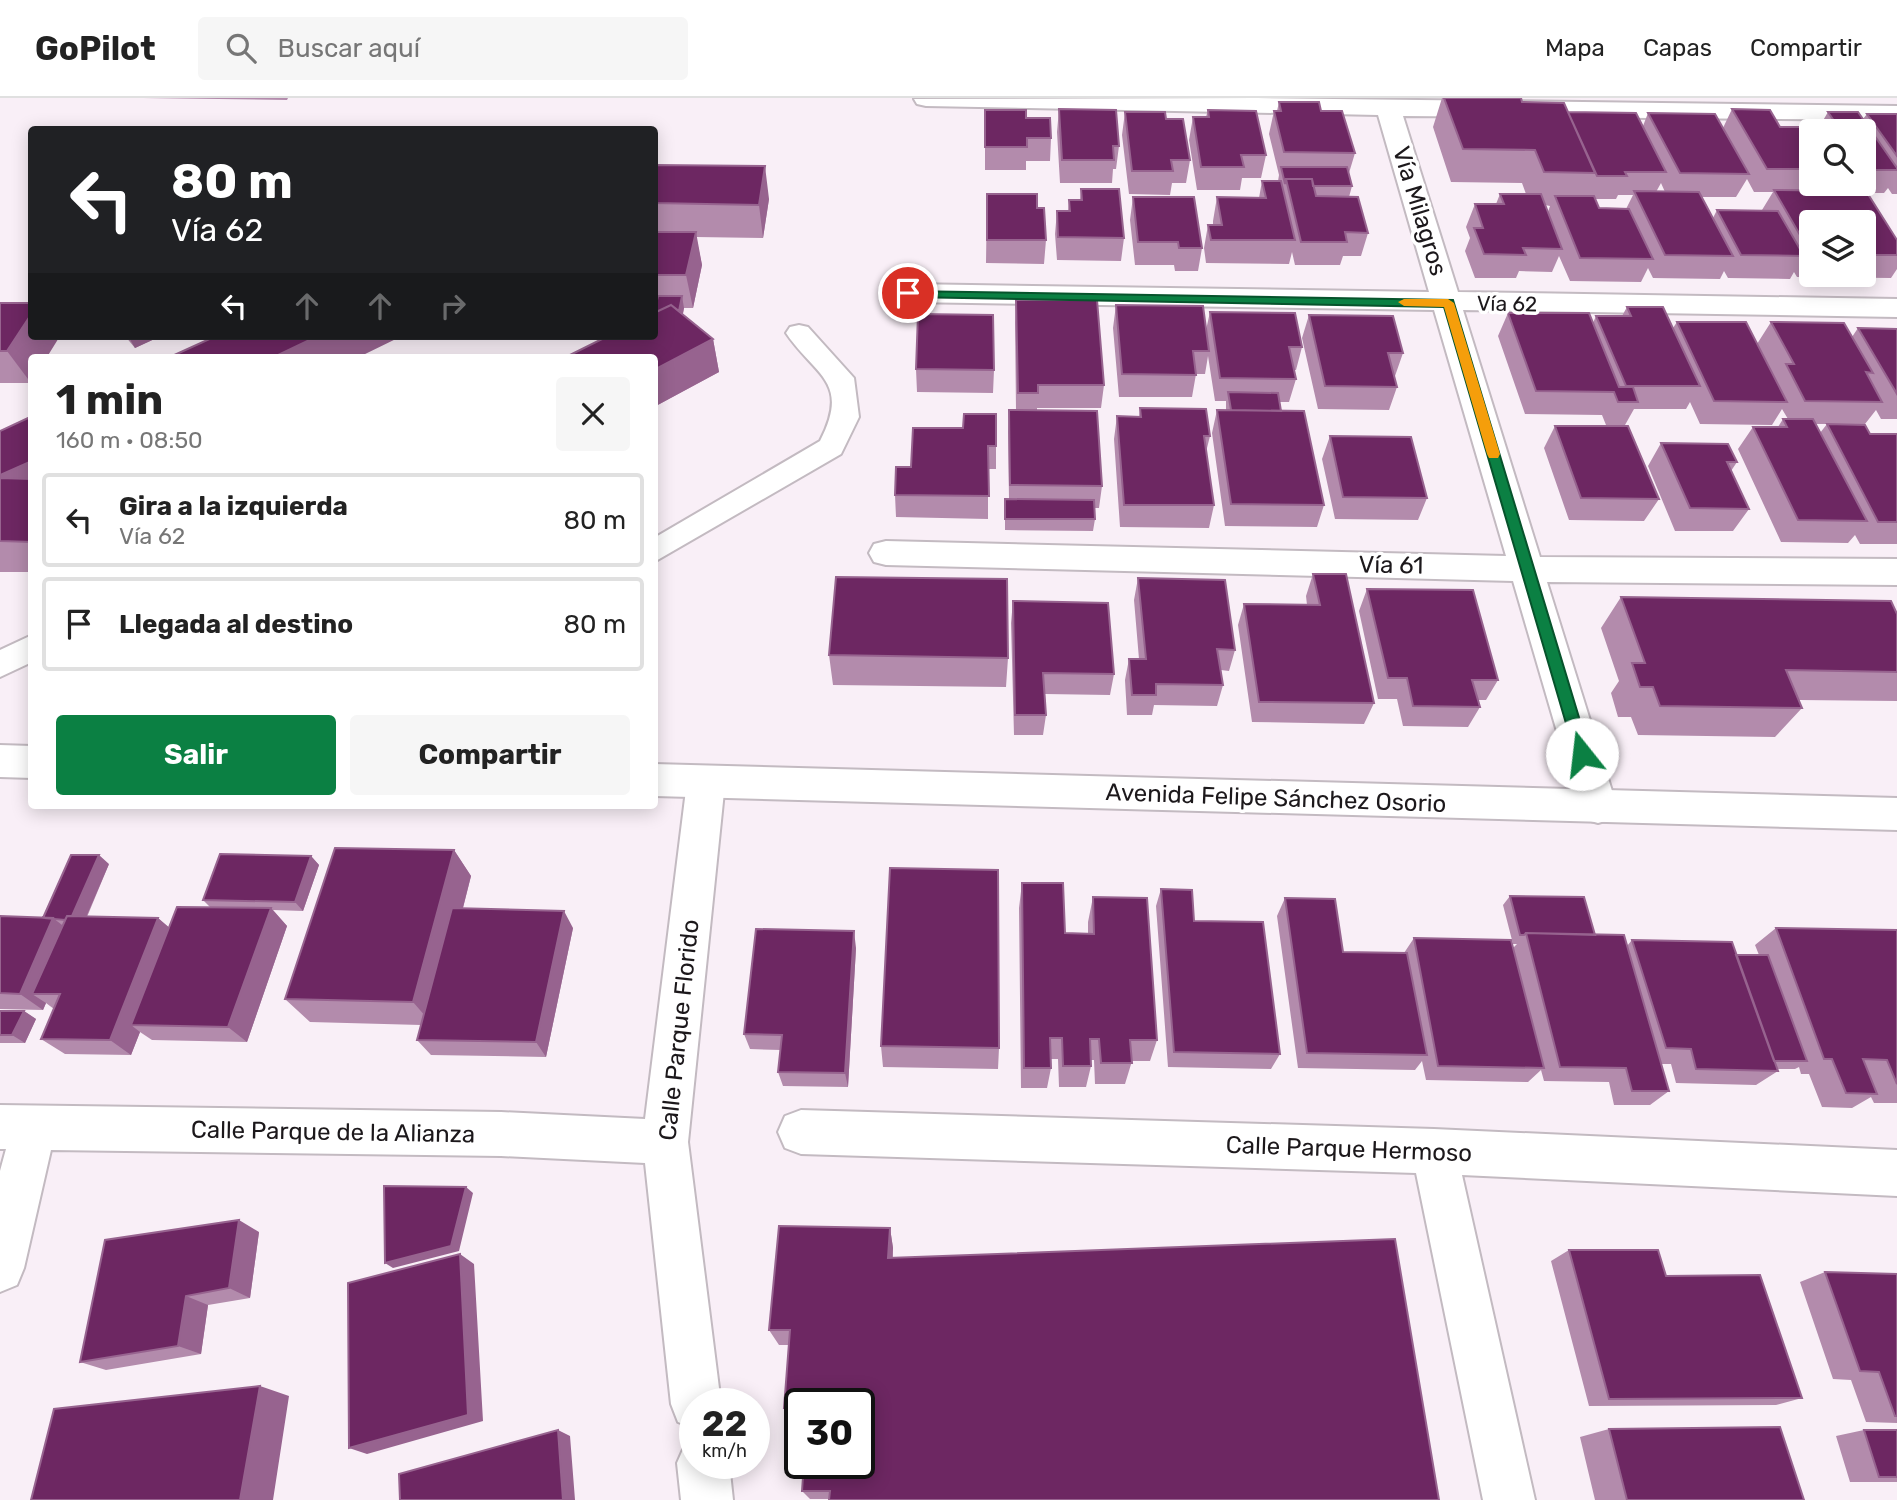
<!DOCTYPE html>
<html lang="es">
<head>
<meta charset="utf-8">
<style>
	body { margin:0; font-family:Rubik,sans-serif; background:#f6f6f6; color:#222; height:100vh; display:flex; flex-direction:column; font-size:26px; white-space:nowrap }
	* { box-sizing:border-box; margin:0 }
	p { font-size:23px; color:#767676 }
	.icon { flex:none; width:38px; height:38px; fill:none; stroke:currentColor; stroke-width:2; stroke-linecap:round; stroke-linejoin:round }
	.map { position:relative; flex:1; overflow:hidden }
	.details { position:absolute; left:28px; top:256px; width:630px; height:455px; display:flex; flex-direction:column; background:#fff; border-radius:7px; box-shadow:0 4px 18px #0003 }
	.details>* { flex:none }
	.banner { position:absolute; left:28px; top:28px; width:630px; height:214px; border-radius:7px; box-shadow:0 4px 18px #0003; background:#202124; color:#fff; overflow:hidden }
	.buttons { position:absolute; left:1799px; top:21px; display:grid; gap:14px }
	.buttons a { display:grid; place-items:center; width:77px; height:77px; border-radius:7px; background:#fff; box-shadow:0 4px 18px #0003; font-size:35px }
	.speed { position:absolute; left:679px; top:1290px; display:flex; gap:14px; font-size:35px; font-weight:700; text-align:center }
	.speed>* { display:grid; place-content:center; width:91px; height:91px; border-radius:50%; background:#fff; box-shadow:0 4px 18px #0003; line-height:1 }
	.speed small { font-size:18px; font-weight:400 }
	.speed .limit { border:4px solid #111; border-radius:10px; background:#fff; color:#111 }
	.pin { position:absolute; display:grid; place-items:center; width:60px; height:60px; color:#fff; margin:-30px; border:4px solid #fff; border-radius:50%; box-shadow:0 2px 7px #0007 }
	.me { position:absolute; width:77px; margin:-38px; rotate:344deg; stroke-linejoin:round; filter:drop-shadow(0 0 5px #0008) }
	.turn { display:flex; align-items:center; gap:24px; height:147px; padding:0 28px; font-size:32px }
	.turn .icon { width:91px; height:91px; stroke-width:2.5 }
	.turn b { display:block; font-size:49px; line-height:60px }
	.lanes { display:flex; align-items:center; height:66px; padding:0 28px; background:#0003; justify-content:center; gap:35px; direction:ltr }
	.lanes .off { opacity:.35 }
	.round { display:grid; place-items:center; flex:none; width:74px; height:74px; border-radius:7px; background:#f6f6f6 }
	.headline { display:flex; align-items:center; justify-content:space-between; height:119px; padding:0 28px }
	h1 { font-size:42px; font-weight:700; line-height:52px }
	.cta { display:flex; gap:14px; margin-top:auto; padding:14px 28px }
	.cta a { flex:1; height:80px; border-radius:7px; background:#0b8043; color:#fff; font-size:28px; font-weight:700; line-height:80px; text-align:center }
	.cta a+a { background:#f6f6f6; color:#222 }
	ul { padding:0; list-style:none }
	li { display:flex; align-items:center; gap:21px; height:94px; margin:0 14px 10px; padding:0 14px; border:4px solid #e0e0e0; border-radius:7px }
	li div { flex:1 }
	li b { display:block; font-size:26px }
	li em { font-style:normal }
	header { display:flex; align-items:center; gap:42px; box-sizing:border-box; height:98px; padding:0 35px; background:#fff; border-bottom:2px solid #e0e0e0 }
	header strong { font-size:33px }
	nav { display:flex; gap:38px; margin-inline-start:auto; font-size:24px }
	.search { width:490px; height:63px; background:#f6f6f6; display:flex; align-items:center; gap:18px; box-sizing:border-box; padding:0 24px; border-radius:7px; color:#767676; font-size:26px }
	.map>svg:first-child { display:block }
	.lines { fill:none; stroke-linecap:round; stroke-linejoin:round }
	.service-casing { stroke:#c3bac1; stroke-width:4 }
	.minor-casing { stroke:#c3bac1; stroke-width:4 }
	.tertiary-casing { stroke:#c3bac1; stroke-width:4 }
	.service { fill:#fff; fill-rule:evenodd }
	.minor { fill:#fff; fill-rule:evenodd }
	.tertiary { fill:#fff; fill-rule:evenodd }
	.wall { fill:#b38bac; fill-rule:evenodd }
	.shaded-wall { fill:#97638f }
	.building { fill:#6d2762; stroke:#97638f; stroke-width:2 }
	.route { fill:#0b8043; stroke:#07532c; stroke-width:2 }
	.slow { fill:#f59e0b }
	.labels { text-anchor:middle; stroke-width:7; stroke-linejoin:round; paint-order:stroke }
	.far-street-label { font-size:21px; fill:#1c181b; stroke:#fff }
	.street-label { font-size:24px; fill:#1c181b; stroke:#fff }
</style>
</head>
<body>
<header>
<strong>GoPilot</strong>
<div class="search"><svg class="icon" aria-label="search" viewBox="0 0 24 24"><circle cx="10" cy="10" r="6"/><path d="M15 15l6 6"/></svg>Buscar aquí</div>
<nav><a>Mapa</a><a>Capas</a><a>Compartir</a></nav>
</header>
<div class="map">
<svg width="1897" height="1402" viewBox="0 0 1897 1402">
	<rect width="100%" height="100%" fill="#f9eff7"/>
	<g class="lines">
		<defs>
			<path id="service" d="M799,227L808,229L854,280L859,319L841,356L654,464V440L820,343C851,283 815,278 786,235L790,229Z
				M32,537V564L0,579V552Z"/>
			<path id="minor" d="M1257,0L1897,8V22L1403,18L1458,194L1897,201V219L1463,212L1540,459L1897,461V487L1547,484L1617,709L1612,721L1598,725L1584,721L1579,709L1513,483L886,467L874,464L869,455L874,446L886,443L1506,458L1434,212L908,204L898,201L894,195L898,189L908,186L1429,194L1378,17L926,8L917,6L914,1Z
				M706,668L719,673L725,684L688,1044L721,1306H695V1331L678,1324L671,1306L645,1065L501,1058L51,1052L24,1170L17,1187L0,1194V1073L6,1051H0V1007L501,1014L645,1021L687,684L693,673Z
				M801,1012L1434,1031L1897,1052V1098L1462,1077L1535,1402H1483L1416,1075L801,1056L785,1050L778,1034L785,1018Z
				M695,1343V1365H729L733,1402H681L677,1365L685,1347Z"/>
			<path id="tertiary" d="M0,647L32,648V680L0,679Z
				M654,666L1897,700V732L654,698Z"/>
		</defs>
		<use href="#service" class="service-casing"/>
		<use href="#minor" class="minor-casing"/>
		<use href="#tertiary" class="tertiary-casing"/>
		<use href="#service" class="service"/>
		<use href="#minor" class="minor"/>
		<use href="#tertiary" class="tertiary"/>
	</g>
	<path class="wall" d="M143,0H288L287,2Z
		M1442,0H1521L1522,4L1568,14L1643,28L1648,15L1723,30L1732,11L1780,29L1818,31L1828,14L1863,21L1867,16H1897V96H1892L1888,90L1884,95H1867L1897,142V171L1891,180L1797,179L1794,174L1790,181L1728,180L1724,173L1720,181L1653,180L1648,170L1641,184L1570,183L1559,158L1552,174L1519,173L1516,180H1475L1465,153L1470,140L1466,129L1475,106H1496L1500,96H1526L1522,85L1451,84L1433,29ZM1811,33H1864V86H1846L1851,93H1831L1835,86H1811ZM1747,81L1754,94H1773L1762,112H1717L1713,120L1702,99H1736ZM1661,85L1665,94H1656ZM1618,97H1633L1626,111L1599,110L1595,101H1616ZM1545,107L1550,108L1548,114ZM1811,124H1864V177H1811Z
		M1279,4L1321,13L1355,55L1349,75L1352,88L1349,99L1368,135L1361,158H1343L1340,167H1295L1292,154L1289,166L1206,165L1204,150L1208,127H1213V123L1217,99L1259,100L1262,83H1278L1279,77L1269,36L1274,13H1277Z
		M1059,11L1119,48L1116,71H1113L1112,85H1060L1057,34Z
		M985,12L1026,20L1051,40L1050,63H1026V72H985Z
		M1208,12L1266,57L1261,80H1242L1240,92H1197L1189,42L1193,19H1206Z
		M1125,14L1166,21L1190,62L1186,85H1172L1170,97L1129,96L1122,37Z
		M654,67L769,101L763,140L696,139L702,167L693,210H684L683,216L713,241L719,274L654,309L656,210H654Z
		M1081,91L1124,140L1121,163L1057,162L1055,136L1057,113H1068L1069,102H1080Z
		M987,96L1037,110L1046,142L1044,166L986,165Z
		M1133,99L1202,150L1198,173H1175L1174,167H1135L1130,122Z
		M1016,202L1104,287L1101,310H1037V312L1102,388L1099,410H1094L1095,421L1093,433L1005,432V401H1009L1008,334L1009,312H1016L1015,225Z
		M0,205L60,238L32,259L31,285H0Z
		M1116,207L1206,232L1210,214L1302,249L1296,272H1294L1296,281L1289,304H1279L1281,313L1324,407L1317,429L1225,428L1212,335L1217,312H1226V303H1215L1208,258L1205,276H1196L1192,299H1119L1113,230Z
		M1627,209L1673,230L1677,224L1757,246L1771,224L1852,239L1858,230L1897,231V321H1881L1876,312L1865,326H1816L1820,335L1827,326L1870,336H1897V446H1860L1855,437L1848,445L1781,444L1738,351L1753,329H1778L1783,321H1788L1782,311L1772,327L1700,326L1690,304L1686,311H1634L1625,327H1606L1602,317L1525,316L1498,238L1508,215L1593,225L1596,218H1622Z
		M1309,217L1403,255L1395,278H1394L1397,289L1389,312L1318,311L1302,240Z
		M125,238H161L135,250Z
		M916,271L994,272L993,295L917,294Z
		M1140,310L1210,338L1206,354L1214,407L1209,430L1120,429L1114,341L1117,318L1139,319Z
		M32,325V474H0V333Z
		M1555,328L1659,401L1644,423L1569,422L1544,350Z
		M913,330L996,348V371H988V421L896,419L895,397L911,369Z
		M1330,338L1427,400L1418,422L1335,421L1322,361Z
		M1661,345L1737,364L1731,373L1749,411L1733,433H1675L1648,368Z
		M1313,476L1374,605L1364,626L1252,624L1238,527L1244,506L1307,507L1306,498Z
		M1138,480L1235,552L1229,573L1221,572L1223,587L1217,608L1154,607L1152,617H1127L1125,582L1129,561H1139L1134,502Z
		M1367,491L1498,582L1486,602H1478L1480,609L1468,629L1403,628L1397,601H1378L1359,513Z
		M1621,499L1897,516V603L1799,602L1802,610L1775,639L1638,637L1631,619H1618L1611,595L1619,583L1601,530Z
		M1013,503L1114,576L1110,597L1045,596L1046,617L1043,637H1014L1011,525Z
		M829,557L1008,560L1006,589L833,587Z
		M454,752L471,778L463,810L573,830L546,959L431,957L417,942L421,927L310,924L285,901Z
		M311,758L319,767L303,813L273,812L287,828L247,944L152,942L140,934L131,957L65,956L41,941L54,911L46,905L43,912L0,911V818L43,820L109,766L87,819L158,820L169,830L210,809L203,802Z
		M1022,785L1065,835L1088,836V824L1093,799L1157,942L1150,963H1132L1125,986H1095L1094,962H1091V968L1086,989H1059L1058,961H1050L1051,970L1047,990H1021L1019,810Z
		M1161,791L1194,823L1280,956L1271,971L1168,969L1156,808Z
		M1510,798L1595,837L1627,848L1632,842L1736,857H1759L1755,847L1776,830L1897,832V1005H1874L1871,999L1852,1010L1822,1009L1809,976H1801L1799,969L1795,971H1777L1778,973L1756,987L1676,985L1671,966H1661L1669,993L1650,1007H1614L1609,984L1544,983L1541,972L1528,984L1426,982L1422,963L1415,972L1298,970L1277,818L1285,800L1343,854L1404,855L1414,840L1513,850L1517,846H1513L1503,807Z
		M856,850L848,989L783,988L778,974L781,952L750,951L744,936Z
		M0,913H24L36,921L25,945H0Z
		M881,948L999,950L998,971L883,969Z
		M779,1128L890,1130L893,1150V1160L1395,1141L1439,1402H829V1401H810L802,1393L804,1365H859V1306H800V1322H793L784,1310L789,1247H779L769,1232Z
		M259,1134L250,1200L208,1207L201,1256L106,1272L80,1264Z
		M1569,1152L1666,1178L1802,1300L1776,1307L1589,1308L1551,1163Z
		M1825,1174L1897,1176V1325L1866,1324L1851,1282L1833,1281L1800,1184Z
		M1609,1331L1804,1402H1595L1580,1339Z
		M1864,1332H1897V1384H1850L1836,1338Z"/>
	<path class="shaded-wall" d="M765,68L769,101L763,140L759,107Z
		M696,134L702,167L693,210L686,177Z
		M682,198L684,210L678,239L651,253Z
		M32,215V238H60L47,259H32L31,285L7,253Z
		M128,238H161L135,250Z
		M318,238H402L359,259H274Z
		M713,241L719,274L654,309V272Z
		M32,363V407L0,388V377Z
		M454,752L471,778L433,927L413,904Z
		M99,757L109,766L81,831L70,822Z
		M311,758L319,767L303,813L295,804Z
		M271,810L287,828L247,944L228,929Z
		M564,813L573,830L546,959L536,944Z
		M53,820L75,837L32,896L46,905L43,912L20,896Z
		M158,820L178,837L131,927L140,934L131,957L110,942Z
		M854,833L856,850L848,989L845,975Z
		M24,913L36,921L25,945L12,937Z
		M466,1089L473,1095L459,1153L393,1170L385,1165Z
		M239,1122L259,1134L250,1200L229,1190Z
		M890,1130L893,1150L891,1178L888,1160Z
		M460,1156L474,1166L483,1323L367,1356L349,1350Z
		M186,1198L208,1207L201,1256L178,1248Z
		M260,1288L289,1298L273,1402H240Z
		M558,1332L570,1338L575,1402H563Z"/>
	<path class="building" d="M1444,0H1521L1522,4L1564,5L1595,75L1544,74L1535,52L1463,51Z
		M1279,4H1319L1321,13H1342L1355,55L1284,54L1274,13H1281Z
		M1059,11L1116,12L1119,48H1113L1114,62H1062Z
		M1732,11L1770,12L1780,29H1817L1819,33H1811V71H1767Z
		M985,12H1026V20H1050L1051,40H1027V49H985Z
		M1208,12L1256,13L1266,57H1241L1244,69H1201L1193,19H1209Z
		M1125,14H1165L1166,21H1183L1190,62H1171L1173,73H1132Z
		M1568,14L1636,15L1666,74H1625L1627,78H1597Z
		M1828,14H1858L1897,70V72H1867L1864,68V33H1841Z
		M1648,15L1715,16L1749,76L1680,75Z
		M1867,16H1897V58Z
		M654,67L765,68L759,107L654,105Z
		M1281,69H1347L1352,88H1313L1312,81H1286L1285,86Z
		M1286,81H1312L1316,98L1358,99L1368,135L1345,134L1347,144H1301Z
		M1262,83H1281L1295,142H1211L1208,127H1222L1217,99L1266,100Z
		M1081,91H1119L1124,140L1058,139L1057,113H1070L1069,102H1082Z
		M1774,92L1866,93L1897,142V157H1864V124H1811V156Z
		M1634,93L1699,94L1733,158L1665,157Z
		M987,96H1037V110H1044L1046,142H987Z
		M1500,96H1541L1562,151L1523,150L1526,157L1484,156L1474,130H1483L1475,106H1504Z
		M1555,98H1594L1599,110L1629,111L1653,161L1580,160Z
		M1133,99H1194L1202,150H1179L1178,144H1138Z
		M1717,112L1778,113L1804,158L1741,157Z
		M654,134H696L686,177H654Z
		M658,198H682L679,213L671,207L654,215Z
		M1016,202H1097L1104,287H1038V295H1018Z
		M0,205H32V215L7,253H0Z
		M671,207L713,241L654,272V259H566L608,238H654V215Z
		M1116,207L1203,208L1209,253H1193L1196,277L1122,276Z
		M1627,209H1663L1700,288H1626L1596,218H1631Z
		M1210,214L1295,215L1302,249H1289L1296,281L1220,280Z
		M1508,215H1589L1619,289H1633L1638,304H1618L1614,294L1536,293Z
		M918,216L993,217L994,272L916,271Z
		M1309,217L1393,218L1403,255H1388L1397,289L1325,288Z
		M1677,224H1746L1787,304L1714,303Z
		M1771,224L1844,225L1873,275L1866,274L1882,304L1805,303L1786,266H1794Z
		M1858,230L1897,231V296Z
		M216,238H318L274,259H170Z
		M1228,294L1278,295L1281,313L1231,312Z
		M1140,310L1206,311L1210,338H1204L1214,407H1124L1117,318L1141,319Z
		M1009,312L1097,313L1102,388L1010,387Z
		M1217,312L1304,313L1324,407L1231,406Z
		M964,316H996V348H988L989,398L895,397L896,369H911L913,330H963Z
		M28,320L32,325V363L0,377V333Z
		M1783,321H1813L1867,423L1798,422L1753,329H1787Z
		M1827,326L1865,327L1870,336H1897V424H1878Z
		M1555,328H1628L1659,401L1581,400Z
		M1330,338L1411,339L1427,400L1343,399Z
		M1661,345L1728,346L1737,364H1727L1749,411L1690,410Z
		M0,380L32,381V444L0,443Z
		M1005,401L1094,402L1095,421H1005Z
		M1313,476H1346L1374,605L1259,604L1244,506L1320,507Z
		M836,479L1007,481L1008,560L829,557Z
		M1138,480L1225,482L1235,552L1217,551L1223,587L1156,586V597H1132L1129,561H1146Z
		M1367,491L1473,492L1498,582H1472L1480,609L1413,608L1407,580H1388Z
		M1621,499L1891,503L1897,516V574L1786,572L1802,610L1660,608L1653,589H1640L1632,565H1645Z
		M1013,503L1108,505L1114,576L1043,575L1046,617H1015Z
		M335,750L454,752L413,904L285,901Z
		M220,756L311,758L295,804L203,802Z
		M71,757H99L72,818H67L65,822L43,820Z
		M890,770L998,772L999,950L881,948Z
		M1022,785H1063L1065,835L1094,836L1093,799L1147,800L1157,942H1130L1132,965H1101L1099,941H1090L1091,968H1063L1062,940H1050L1051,970H1024Z
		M1161,791L1192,792L1194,823L1263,824L1280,956L1174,954Z
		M1510,798L1584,799L1595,837L1526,835L1524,837H1520Z
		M1285,800L1335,801L1343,854L1407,855L1427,957L1307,955Z
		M177,809L271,810L228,929L131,927Z
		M452,810L564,813L536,944L417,942Z
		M0,818L53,820L20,896L0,895Z
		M67,818L158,820L110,942L41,941L60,896H32Z
		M1776,830L1897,832V986L1887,962L1863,961L1877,996L1846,995L1832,961H1824Z
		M756,831L854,833L845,975L778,974L782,937L744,936Z
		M1526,835L1624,837L1669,993H1632L1626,970L1560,969Z
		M1414,840L1511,842L1544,970L1438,968Z
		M1632,842L1732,844L1778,973L1696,971L1691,951L1666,950Z
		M1736,857H1768L1807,963H1774Z
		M0,913H24L12,937H0Z
		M384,1088L466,1089L451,1148L385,1165Z
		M239,1122L229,1190L186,1198L178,1248L80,1264L105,1142Z
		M779,1128L890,1130L888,1160L1395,1141L1439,1402H829L830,1393H802L804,1365H859V1306H800V1311L784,1310L790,1232H769Z
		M1569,1152H1658L1666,1178L1760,1177L1802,1300L1609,1301Z
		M460,1156L468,1317L349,1350L348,1185Z
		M1825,1174L1897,1176V1318H1895L1879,1274L1860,1273Z
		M260,1288L240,1402H31L54,1311Z
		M1780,1329L1804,1402H1627L1609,1331Z
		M558,1332L563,1402H400L399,1376Z
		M1864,1332H1897V1379H1879Z"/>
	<path class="route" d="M904,193L1453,202L1590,656L1588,660L1582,662L1575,656L1444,209L908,199L902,195Z"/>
	<path class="slow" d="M1448,201L1454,205L1500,356L1498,360H1489L1487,356L1444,209L1404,208L1398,204L1404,201Z"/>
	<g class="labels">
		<g class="far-street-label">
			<text transform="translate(1507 206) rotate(1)" y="7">Vía 62</text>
		</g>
		<g class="street-label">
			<text transform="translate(1420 113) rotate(73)" y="8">Vía Milagros</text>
			<text transform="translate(1391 467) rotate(1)" y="8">Vía 61</text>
			<text transform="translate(1276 700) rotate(2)" y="8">Avenida Felipe Sánchez Osorio</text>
			<text transform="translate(679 932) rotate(-84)" y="8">Calle Parque Florido</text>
			<text transform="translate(333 1034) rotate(1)" y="8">Calle Parque de la Alianza</text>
			<text transform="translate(1349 1051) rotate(2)" y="8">Calle Parque Hermoso</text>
		</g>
	</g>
</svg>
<div class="buttons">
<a><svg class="icon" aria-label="search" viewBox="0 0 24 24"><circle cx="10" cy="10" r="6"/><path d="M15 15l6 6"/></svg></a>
<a><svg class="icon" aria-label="layers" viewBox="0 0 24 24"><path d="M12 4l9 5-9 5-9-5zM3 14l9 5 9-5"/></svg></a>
</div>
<div class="speed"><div>22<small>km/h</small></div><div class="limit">30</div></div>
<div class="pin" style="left:908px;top:195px;background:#d93025"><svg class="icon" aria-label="arrive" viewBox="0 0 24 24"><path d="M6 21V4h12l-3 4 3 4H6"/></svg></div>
<svg class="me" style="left:1582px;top:656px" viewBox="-20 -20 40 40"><circle r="19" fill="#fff"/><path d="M0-13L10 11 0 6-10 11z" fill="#0b8043"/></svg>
<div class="banner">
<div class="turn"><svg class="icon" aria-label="left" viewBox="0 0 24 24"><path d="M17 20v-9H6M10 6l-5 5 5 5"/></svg><div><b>80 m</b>Vía 62</div></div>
<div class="lanes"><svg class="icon" aria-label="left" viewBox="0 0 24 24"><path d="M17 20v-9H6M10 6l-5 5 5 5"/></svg><svg class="icon off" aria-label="ahead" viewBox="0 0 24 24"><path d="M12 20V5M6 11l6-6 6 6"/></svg><svg class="icon off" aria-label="ahead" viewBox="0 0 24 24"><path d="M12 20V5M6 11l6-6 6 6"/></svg><svg class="icon off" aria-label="right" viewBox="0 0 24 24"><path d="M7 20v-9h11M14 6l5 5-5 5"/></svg></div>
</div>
<section class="details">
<div class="headline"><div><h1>1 min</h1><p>160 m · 08:50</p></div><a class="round"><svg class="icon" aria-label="close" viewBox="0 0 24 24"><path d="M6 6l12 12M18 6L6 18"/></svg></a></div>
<ul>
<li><svg class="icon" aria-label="left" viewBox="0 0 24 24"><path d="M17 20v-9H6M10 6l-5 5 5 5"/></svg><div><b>Gira a la izquierda</b><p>Vía 62</p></div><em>80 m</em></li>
<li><svg class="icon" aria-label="arrive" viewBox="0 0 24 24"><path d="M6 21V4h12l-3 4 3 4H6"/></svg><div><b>Llegada al destino</b></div><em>80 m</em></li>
</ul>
<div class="cta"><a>Salir</a><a>Compartir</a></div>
</section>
</div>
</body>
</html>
